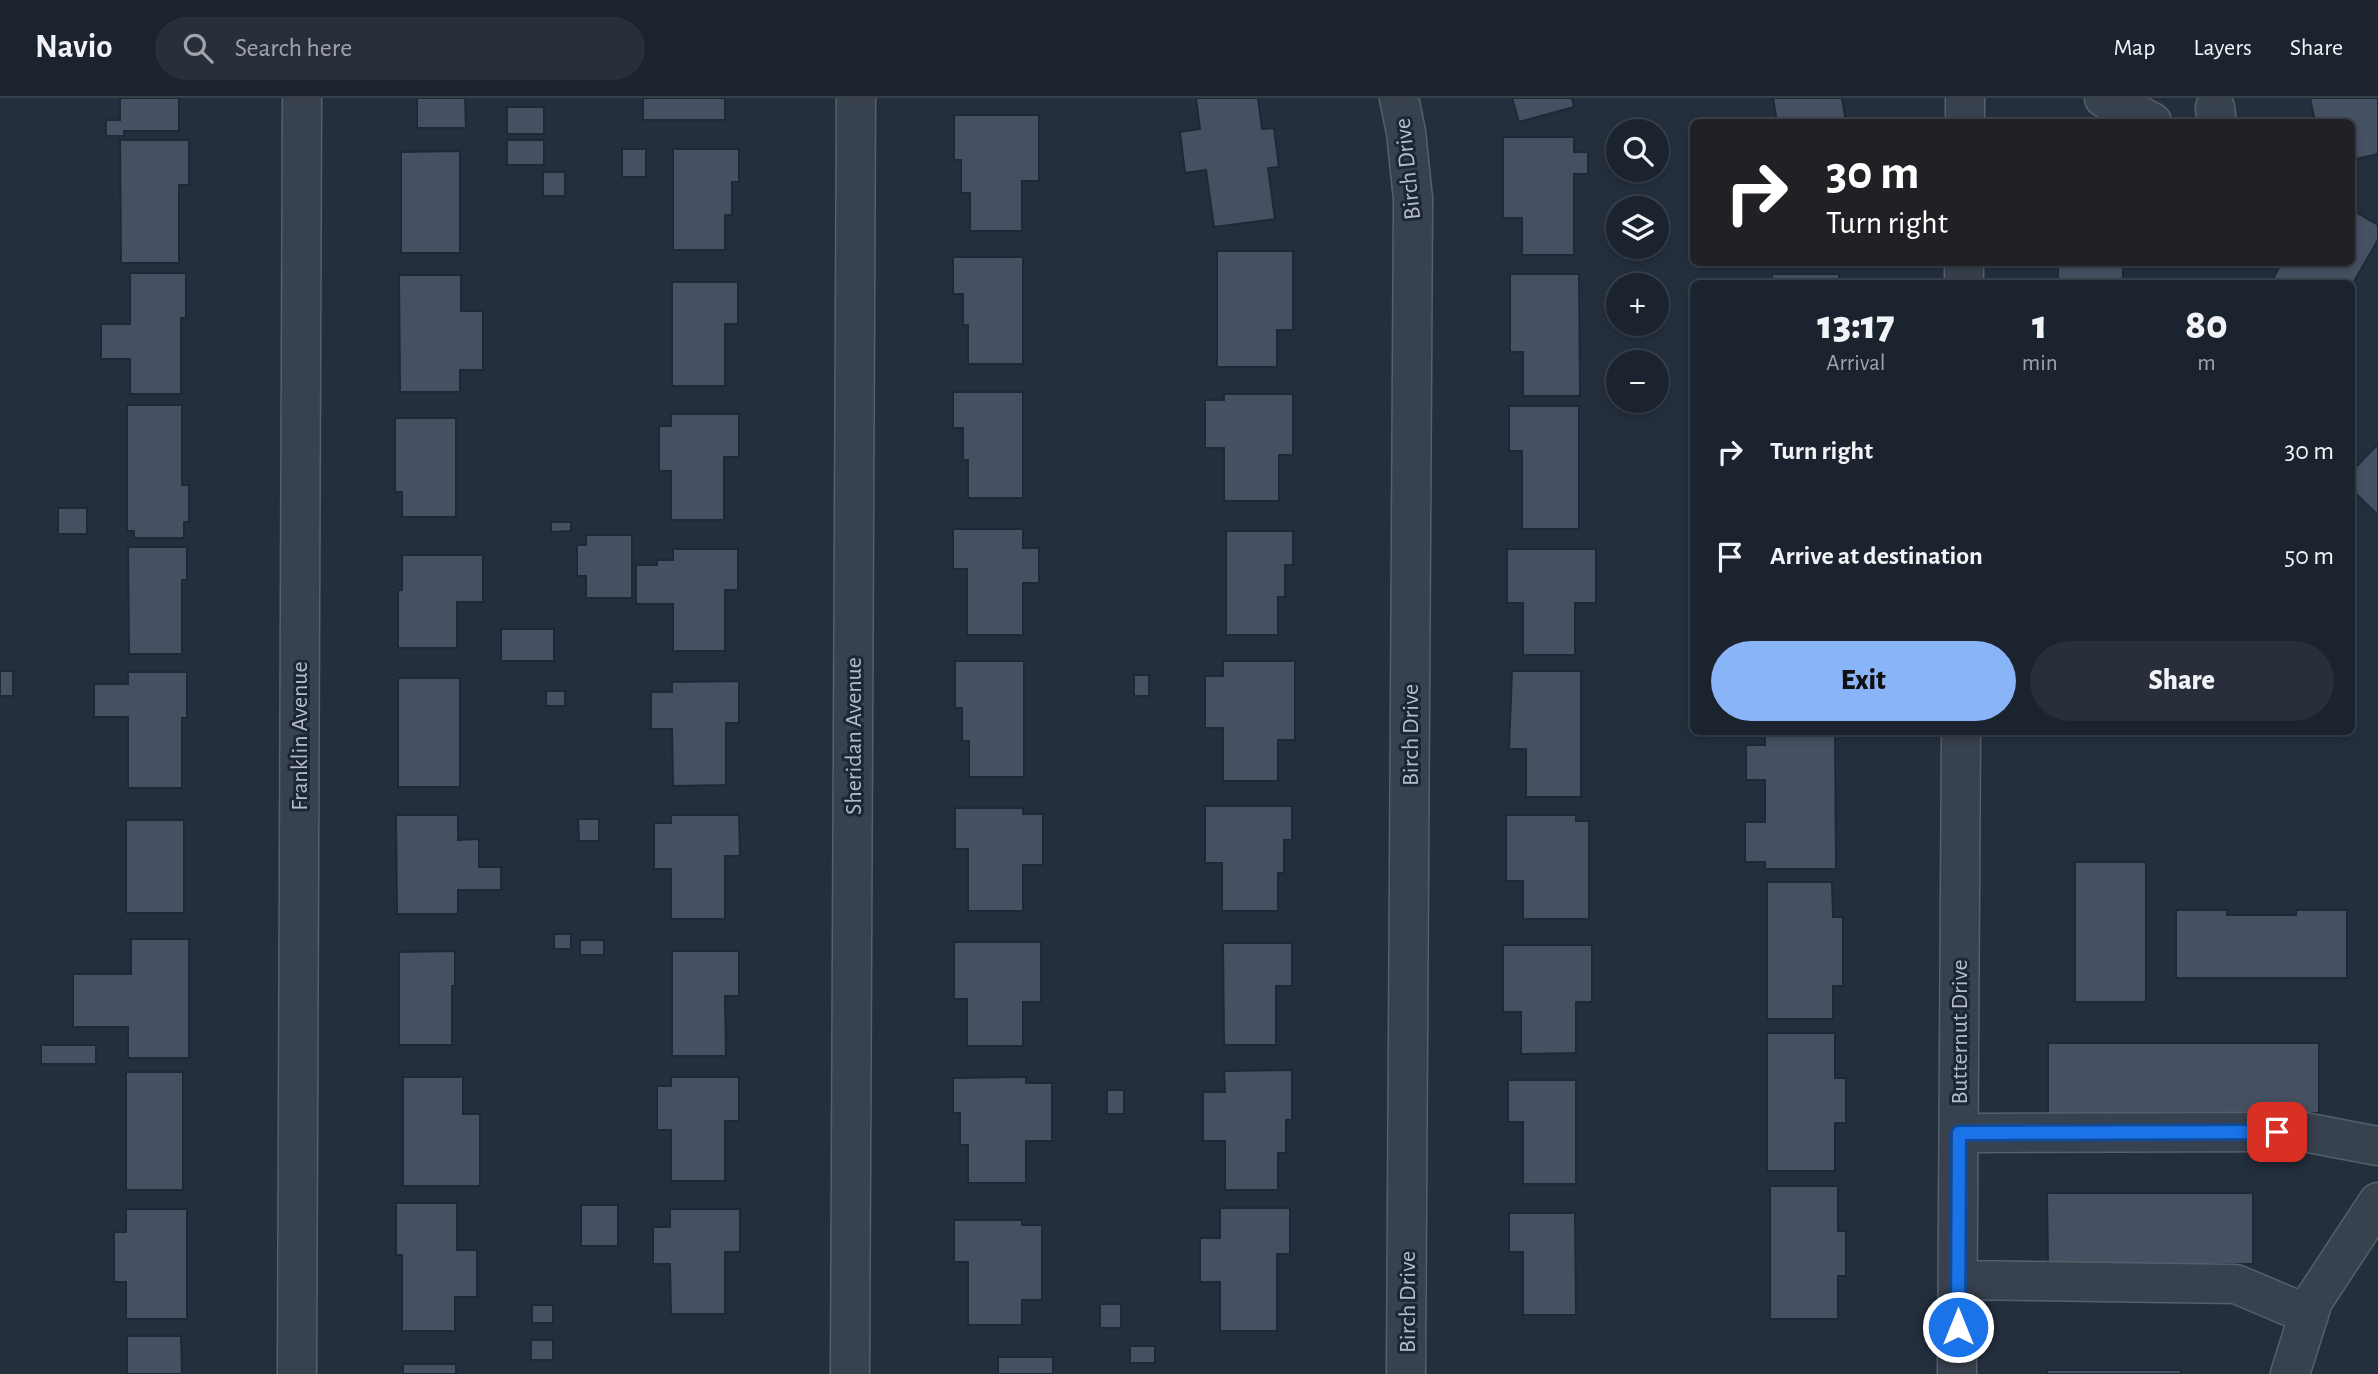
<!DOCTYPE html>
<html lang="en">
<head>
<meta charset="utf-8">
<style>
	body { margin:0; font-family:"Alegreya Sans",sans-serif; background:#282f3a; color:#f1f3f6; height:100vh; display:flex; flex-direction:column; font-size:26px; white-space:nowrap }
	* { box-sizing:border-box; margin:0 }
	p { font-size:23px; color:#a0a4aa }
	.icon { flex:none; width:38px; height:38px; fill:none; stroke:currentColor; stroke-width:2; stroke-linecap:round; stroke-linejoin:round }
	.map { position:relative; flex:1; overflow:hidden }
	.side { position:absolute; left:1690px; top:182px; width:665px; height:455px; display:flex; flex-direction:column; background:#1b232e; border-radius:10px; box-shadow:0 4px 10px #0003,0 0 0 2px #39404a }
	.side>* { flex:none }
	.top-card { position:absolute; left:1690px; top:21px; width:665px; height:147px; border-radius:10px; box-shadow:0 4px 10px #0003,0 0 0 2px #39404a; background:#202124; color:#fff; overflow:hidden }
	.controls { position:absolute; left:1606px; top:21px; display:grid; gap:14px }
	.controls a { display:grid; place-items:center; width:63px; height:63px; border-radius:50%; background:#1b232e; box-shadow:0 4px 10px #0003,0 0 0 2px #39404a; font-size:35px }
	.pin { position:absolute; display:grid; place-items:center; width:60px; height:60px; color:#fff; margin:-30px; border-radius:14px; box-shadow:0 4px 10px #0006 }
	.me { position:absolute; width:77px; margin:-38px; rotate:0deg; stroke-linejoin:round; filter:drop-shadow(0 0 5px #0008) }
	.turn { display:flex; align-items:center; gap:24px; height:147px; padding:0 21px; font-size:32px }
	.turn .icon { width:91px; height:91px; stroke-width:2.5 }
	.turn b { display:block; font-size:49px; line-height:60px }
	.eta { display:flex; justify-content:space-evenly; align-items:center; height:119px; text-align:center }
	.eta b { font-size:42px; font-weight:800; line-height:49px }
	.button { display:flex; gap:14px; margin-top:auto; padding:14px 21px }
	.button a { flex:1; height:80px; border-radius:42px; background:#8ab4f8; color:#111; font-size:28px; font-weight:800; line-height:80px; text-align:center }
	.button a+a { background:#282f3a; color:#f1f3f6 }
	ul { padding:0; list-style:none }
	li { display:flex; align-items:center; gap:21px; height:105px; padding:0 21px }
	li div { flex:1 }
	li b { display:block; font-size:26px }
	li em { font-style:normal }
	header { display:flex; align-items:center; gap:42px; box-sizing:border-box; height:98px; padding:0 35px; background:#1b232e; border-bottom:2px solid #39404a }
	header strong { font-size:33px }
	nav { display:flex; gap:38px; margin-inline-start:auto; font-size:24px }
	.search { width:490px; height:63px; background:#282f3a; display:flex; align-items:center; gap:18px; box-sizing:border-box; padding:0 24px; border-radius:38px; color:#a0a4aa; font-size:26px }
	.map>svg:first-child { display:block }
	.building { fill:#455162; stroke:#1f2835; stroke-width:2 }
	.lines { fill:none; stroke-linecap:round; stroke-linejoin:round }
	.minor-casing { stroke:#565f6c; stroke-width:41 }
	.minor { stroke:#38414e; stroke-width:38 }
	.route-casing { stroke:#114b97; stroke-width:18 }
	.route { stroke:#1a73e8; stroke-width:12 }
	.labels { text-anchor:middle; stroke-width:6; stroke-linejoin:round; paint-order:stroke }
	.street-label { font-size:24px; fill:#b4bcc9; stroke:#1d2633 }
</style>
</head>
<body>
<header>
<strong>Navio</strong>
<div class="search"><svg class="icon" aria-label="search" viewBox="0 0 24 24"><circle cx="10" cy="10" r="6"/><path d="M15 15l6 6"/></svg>Search here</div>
<nav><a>Map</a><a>Layers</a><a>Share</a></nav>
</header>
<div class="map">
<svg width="2378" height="1276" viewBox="0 0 2378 1276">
	<rect width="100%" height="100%" fill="#242f3e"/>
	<path class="building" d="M120,0H179V33H124V38H106V22H120Z
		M417,0H465L466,30H417Z
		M643,0H725V22H643Z
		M1196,0H1258L1262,31L1274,30L1279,69L1268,70L1275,121L1214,129L1206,72L1185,75L1180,34L1200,31Z
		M1512,0H1572L1574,9L1519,24Z
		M1773,0H1842L1846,24H1777Z
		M2310,0H2378V56L2352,62V24H2315Z
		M507,9H544V36H507Z
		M954,17H1039V83H1022V133H970V95H961V62H954Z
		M1503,39H1574V54H1588V76H1574V157H1522V120H1503Z
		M120,42H189V87H179V165H121Z
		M507,42H544V67H507Z
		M622,51H646V79H622Z
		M673,51H739V84H732V117H725V152H673Z
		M460,53V155H401V54Z
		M543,74H565V98H543Z
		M2352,112L2378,127V142L2352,187L2270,186L2282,164H2352Z
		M1217,153H1293V232H1277V269H1217Z
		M953,159H1023V266H968V227H963V196H953Z
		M2058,164H2123V186H2058Z
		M130,175H186V220H181V296H130V261H101V226H130Z
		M1510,176H1579L1580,298H1523V254H1510Z
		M1772,176H1839V186H1772Z
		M399,177H461V213H483V272H460V294H400Z
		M672,184H738V226H725V288H672Z
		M953,294H1023V400H968V362H963V330H953Z
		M1224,296H1293V357H1279V403H1224V350H1205V302H1224Z
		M127,307H182V387H189V424H184V440H134V433H127Z
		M1509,308H1579V431H1522V353H1509Z
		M671,316H739V359H724V422H671V373H659V328H671Z
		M395,320H456V419H402V394H395Z
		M2378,346V417L2352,392V373Z
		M58,410H87V436H58Z
		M551,424H571V433L551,434Z
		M953,431H1023V450H1039V485H1023V537H967V471H953Z
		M1226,433H1293V467H1285V499H1278V537H1226Z
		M586,437H632V500H586V478H577V447H586Z
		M128,449H187V482H182V556H129Z
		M673,451H738V492H725V553H673V506H636V467H657V462H673Z
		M1507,451H1596V505H1575V557H1523V505H1507Z
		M402,457H483V504H457V550H398V492H402Z
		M501,531H554V563H501Z
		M955,563H1024V679H969V643H962V610H955Z
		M1223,563H1295V642H1278V683H1223V630H1205V578H1223Z
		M0,573H13V598H0Z
		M1512,573H1581V699H1526V651H1509Z
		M128,574H187V620H182V690H128V619H94V586H128Z
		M1134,577H1149V598H1134Z
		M398,580H460V689H398Z
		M739,583V625H726V687L673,688L672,631H651V594H672V584Z
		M546,593H565V608H546Z
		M1765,634H1835L1836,771H1765V764H1745V724H1765V682H1746V647H1765Z
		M1205,708H1292V742H1284V775H1278V813H1222V765H1205Z
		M955,710H1023V716H1043V767H1023V813H968V751H955Z
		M396,717H458V742L479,741V769H501V792H458V816H397Z
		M671,717H739L740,758H725V821H671V771H654V725H671Z
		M1506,717H1576V723H1589V821H1523V783H1506Z
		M578,721H599V743H579Z
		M126,722H184V815H126Z
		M2075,764H2146V904H2075Z
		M1767,784H1832L1833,819H1843V888H1833V921H1767Z
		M2176,812H2227V817H2296V812H2347V880H2176Z
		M554,836H571V851H554Z
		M131,841H189V960H128V929H73V876H131Z
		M580,842H604V857H580Z
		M954,844H1041V904H1023V948H967V901H954Z
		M1223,845H1292V888H1276V947H1224Z
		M1503,847H1592V904H1576V955L1521,956V914H1503Z
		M455,853V888H452V947H399V854Z
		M672,853H739V898H725L726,958H672Z
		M1767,935H1835V980H1846V1025H1835V1073H1767Z
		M2048,945H2319V1015L2048,1016Z
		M41,947H96V966H41Z
		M1292,972V1022H1286V1055H1278V1092H1225V1043H1203V994H1225L1224,973Z
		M126,974H183V1092H126Z
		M403,979H463V1016H480V1088H403Z
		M671,979H739V1023H725V1083H671V1032H657V988H671Z
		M1026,979V985H1052V1043H1026V1085H968V1047H960V1015H953V980Z
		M1508,982H1576V1086H1523V1024H1508Z
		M1107,992H1124V1016H1107Z
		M1770,1088H1838V1133H1846V1178H1838V1221H1770Z
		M2047,1095H2253V1166H2048Z
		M396,1105H457V1152H477V1199H455V1233H402V1157H396Z
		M581,1107H618V1148H581Z
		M1220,1110H1290V1156H1277V1233H1220V1184H1200V1140H1220Z
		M126,1111H187V1221H126V1184H114V1134H126Z
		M670,1111H740V1154H725V1216H671L670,1166H653V1129H670Z
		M1509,1115H1575L1576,1217H1523V1154H1509Z
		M954,1122H1022V1127H1042V1202H1022V1227H968V1164H954Z
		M1100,1206H1121V1230H1100Z
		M532,1207H553V1225H532Z
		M127,1238H181L182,1276H127Z
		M531,1242H553V1262H531Z
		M1130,1248H1155V1265H1130Z
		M998,1259H1053V1276H998Z
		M403,1266H456V1276H403Z
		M2047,1272H2181V1276H2047Z"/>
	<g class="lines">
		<defs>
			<path id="minor" d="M1399,0L1406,34L1413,101L1406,1276
				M2104,0L2152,24
				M2215,10L2217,24
				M1965,24V0
				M1964,186V164
				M1959,1035L2304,1034L2378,1048
				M1958,1182L2236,1186L2309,1217
				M297,1276L302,0
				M850,1276L856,0
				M1957,1276L1961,634
				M2290,1276L2313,1203L2378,1104"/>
		</defs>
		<use href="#minor" class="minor-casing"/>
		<use href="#minor" class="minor"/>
	</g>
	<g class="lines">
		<defs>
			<path id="route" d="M1958,1229L1959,1035L2277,1034"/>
		</defs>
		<use href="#route" class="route-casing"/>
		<use href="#route" class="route"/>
	</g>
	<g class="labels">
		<g class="street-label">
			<text transform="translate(1407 71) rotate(-96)" y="8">Birch Drive</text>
			<text transform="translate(1410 637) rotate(-90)" y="8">Birch Drive</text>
			<text transform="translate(299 638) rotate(-90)" y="8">Franklin Avenue</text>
			<text transform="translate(853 638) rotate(-90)" y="8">Sheridan Avenue</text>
			<text transform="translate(1959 934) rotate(-90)" y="8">Butternut Drive</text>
			<text transform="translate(1407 1204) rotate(-90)" y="8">Birch Drive</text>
		</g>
	</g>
</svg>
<div class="controls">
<a><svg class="icon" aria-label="search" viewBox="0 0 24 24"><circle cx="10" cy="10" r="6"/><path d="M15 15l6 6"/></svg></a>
<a><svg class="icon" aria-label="layers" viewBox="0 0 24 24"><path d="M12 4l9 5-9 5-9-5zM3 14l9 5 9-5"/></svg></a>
<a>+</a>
<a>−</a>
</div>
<div class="pin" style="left:2277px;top:1034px;background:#d93025"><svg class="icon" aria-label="arrive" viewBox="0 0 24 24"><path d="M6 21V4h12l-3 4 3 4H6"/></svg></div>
<svg class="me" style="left:1958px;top:1229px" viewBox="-20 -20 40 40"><circle r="17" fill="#1a73e8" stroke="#fff" stroke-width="3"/><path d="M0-11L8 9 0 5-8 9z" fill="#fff"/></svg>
<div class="top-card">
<div class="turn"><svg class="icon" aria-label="right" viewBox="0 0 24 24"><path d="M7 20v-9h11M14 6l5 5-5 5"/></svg><div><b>30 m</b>Turn right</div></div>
</div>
<section class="side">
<div class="eta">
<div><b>13:17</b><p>Arrival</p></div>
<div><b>1</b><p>min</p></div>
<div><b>80</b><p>m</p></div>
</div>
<ul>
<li><svg class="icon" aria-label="right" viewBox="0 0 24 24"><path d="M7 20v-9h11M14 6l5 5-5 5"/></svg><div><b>Turn right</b></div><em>30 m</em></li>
<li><svg class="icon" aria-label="arrive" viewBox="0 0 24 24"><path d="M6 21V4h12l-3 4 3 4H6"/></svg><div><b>Arrive at destination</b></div><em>50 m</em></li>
</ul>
<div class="button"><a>Exit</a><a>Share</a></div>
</section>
</div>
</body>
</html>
